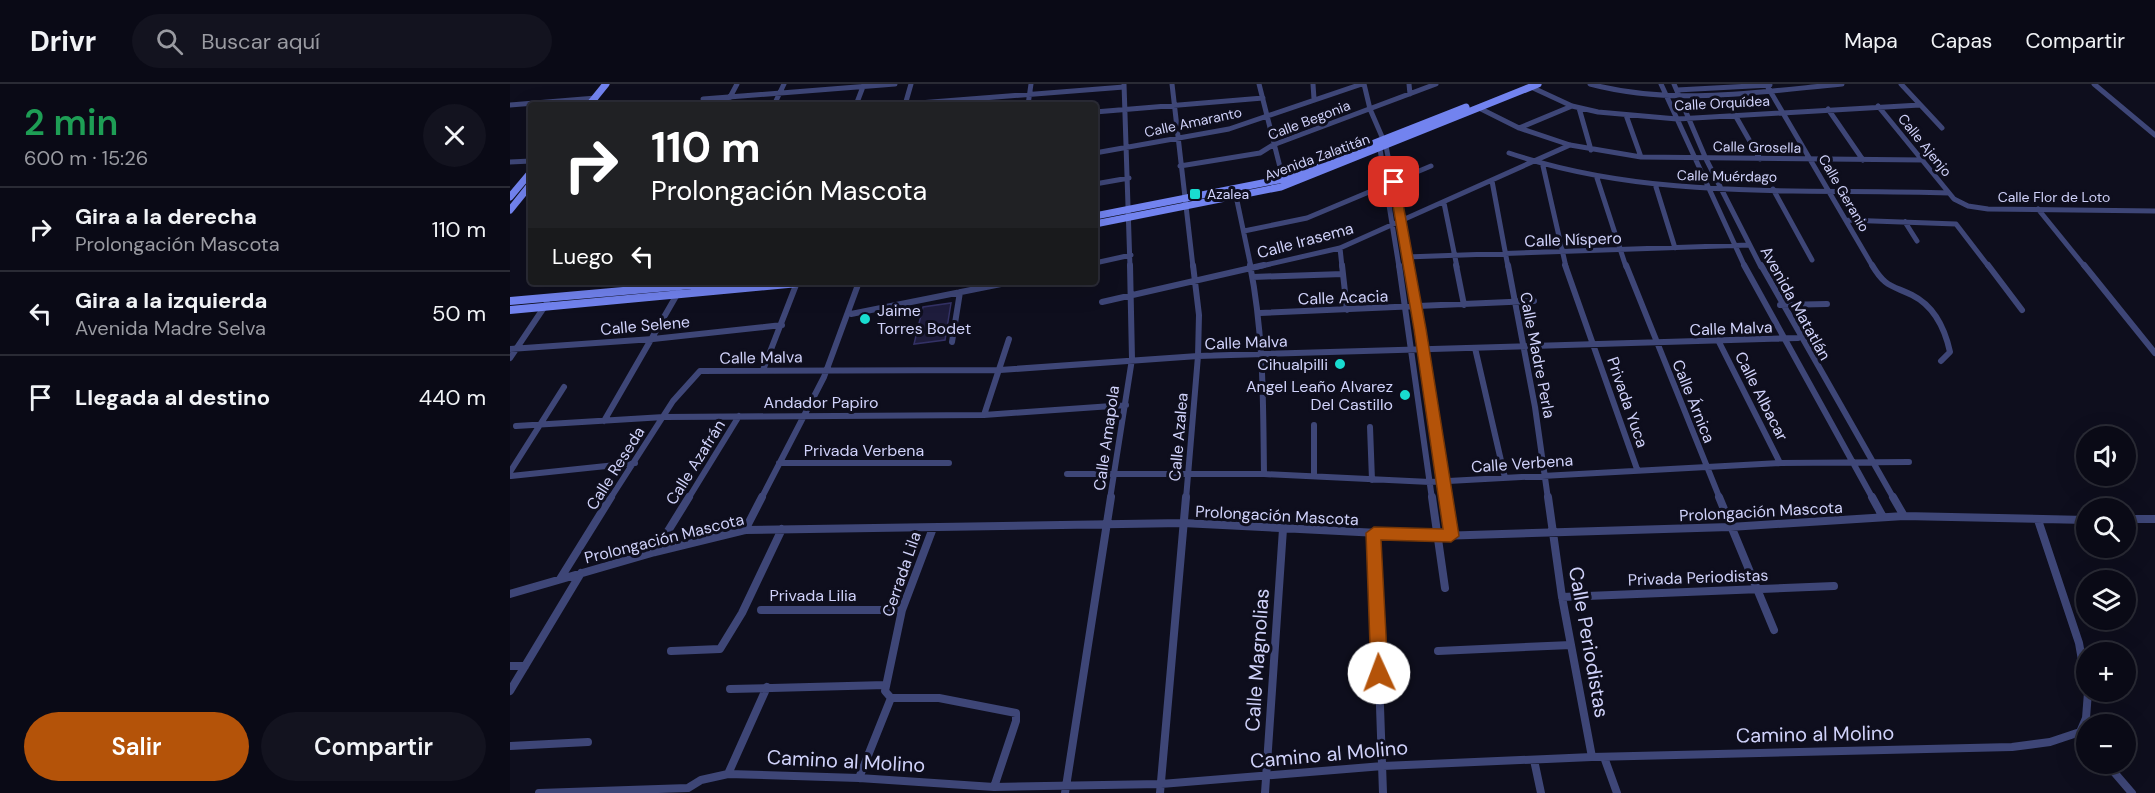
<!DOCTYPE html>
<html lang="es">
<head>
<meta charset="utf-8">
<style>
	body { margin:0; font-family:"DM Sans",sans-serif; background:#13131f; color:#f1f3f6; height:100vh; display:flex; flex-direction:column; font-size:22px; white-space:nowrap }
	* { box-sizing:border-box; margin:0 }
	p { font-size:20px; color:#999aa1 }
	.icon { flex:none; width:33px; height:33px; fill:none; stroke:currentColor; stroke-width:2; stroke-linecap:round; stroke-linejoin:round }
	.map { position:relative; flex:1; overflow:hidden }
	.sheet { display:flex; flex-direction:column; background:#0a0a16; width:510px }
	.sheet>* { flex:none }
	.banner { position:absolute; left:18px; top:18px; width:570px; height:183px; border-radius:6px; box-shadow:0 6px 24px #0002,0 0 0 2px #2a2b35; background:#202124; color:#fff; overflow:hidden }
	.tools { position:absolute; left:1566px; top:342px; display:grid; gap:12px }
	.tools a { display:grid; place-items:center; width:60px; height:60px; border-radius:50%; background:#0a0a16; box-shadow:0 6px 24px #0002,0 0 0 2px #2a2b35; font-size:30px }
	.pin { position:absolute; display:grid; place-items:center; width:51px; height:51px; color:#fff; margin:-26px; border-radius:12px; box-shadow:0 3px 9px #0006 }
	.me { position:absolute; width:66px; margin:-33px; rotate:358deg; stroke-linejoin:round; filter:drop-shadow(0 0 4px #0008) }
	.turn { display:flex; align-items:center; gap:21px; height:126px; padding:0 24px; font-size:27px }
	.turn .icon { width:78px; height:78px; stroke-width:2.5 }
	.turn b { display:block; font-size:42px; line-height:51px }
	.then { display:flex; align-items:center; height:57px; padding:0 24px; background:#0003; gap:12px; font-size:22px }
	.round { display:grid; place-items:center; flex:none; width:63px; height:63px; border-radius:32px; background:#13131f }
	.overview { display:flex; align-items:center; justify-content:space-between; height:102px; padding:0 24px }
	h1 { font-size:36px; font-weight:600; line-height:45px; color:#1e9e55 }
	.cta { display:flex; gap:12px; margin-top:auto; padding:12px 24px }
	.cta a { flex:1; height:69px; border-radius:36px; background:#b45309; color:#fff; font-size:24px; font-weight:600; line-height:69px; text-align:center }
	.cta a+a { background:#13131f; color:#f1f3f6 }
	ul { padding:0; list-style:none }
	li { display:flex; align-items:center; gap:18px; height:84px; padding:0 24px; border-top:2px solid #2a2b35 }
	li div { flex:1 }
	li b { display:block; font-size:22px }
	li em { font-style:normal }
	header { display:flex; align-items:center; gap:36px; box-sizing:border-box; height:84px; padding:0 30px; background:#0a0a16; border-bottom:2px solid #2a2b35 }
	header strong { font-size:28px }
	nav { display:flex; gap:33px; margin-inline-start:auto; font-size:21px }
	.search { width:420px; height:54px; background:#13131f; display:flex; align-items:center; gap:15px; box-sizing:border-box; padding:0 21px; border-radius:33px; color:#999aa1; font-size:22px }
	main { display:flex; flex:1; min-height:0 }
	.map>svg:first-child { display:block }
	.building { fill:#1e1c3c; stroke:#333165; stroke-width:1.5 }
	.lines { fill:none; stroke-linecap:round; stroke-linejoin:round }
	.street-far2 { stroke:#3e4677; stroke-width:5 }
	.street-far1 { stroke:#3e4677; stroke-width:6 }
	.street { stroke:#3e4677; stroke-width:8 }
	.secondary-far1 { stroke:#7283ef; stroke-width:7 }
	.secondary { stroke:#7283ef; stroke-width:8 }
	.route { fill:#b45309; stroke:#753606; stroke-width:1.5 }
	.poi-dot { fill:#19dcd0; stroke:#0e0e1d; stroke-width:2 }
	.labels { text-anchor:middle; stroke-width:6; stroke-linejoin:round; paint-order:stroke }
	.far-street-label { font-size:14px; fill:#d0d2fa; stroke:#0e0e1d }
	.far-poi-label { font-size:14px; fill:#d0d2fa; stroke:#0e0e1d; text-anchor:start }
	.street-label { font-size:16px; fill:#d0d2fa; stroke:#0e0e1d }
	.poi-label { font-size:16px; fill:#d0d2fa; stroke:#0e0e1d; text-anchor:end }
	.near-street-label { font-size:20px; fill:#d0d2fa; stroke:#0e0e1d }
</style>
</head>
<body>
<header>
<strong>Drivr</strong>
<div class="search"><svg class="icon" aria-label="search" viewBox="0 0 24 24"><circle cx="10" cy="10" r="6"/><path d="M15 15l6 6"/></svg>Buscar aquí</div>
<nav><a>Mapa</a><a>Capas</a><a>Compartir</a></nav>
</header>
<main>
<section class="sheet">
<div class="overview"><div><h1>2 min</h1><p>600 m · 15:26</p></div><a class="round"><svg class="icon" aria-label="close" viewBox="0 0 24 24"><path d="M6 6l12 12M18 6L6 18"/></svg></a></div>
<ul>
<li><svg class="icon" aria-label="right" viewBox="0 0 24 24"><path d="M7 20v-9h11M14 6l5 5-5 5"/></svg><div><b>Gira a la derecha</b><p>Prolongación Mascota</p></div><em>110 m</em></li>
<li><svg class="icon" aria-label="left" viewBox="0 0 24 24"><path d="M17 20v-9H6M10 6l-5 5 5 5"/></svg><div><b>Gira a la izquierda</b><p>Avenida Madre Selva</p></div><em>50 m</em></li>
<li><svg class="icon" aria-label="arrive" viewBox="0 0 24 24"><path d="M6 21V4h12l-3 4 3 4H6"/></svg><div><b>Llegada al destino</b></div><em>440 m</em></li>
</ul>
<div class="cta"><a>Salir</a><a>Compartir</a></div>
</section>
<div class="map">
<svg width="1645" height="709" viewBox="0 0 1645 709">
	<rect width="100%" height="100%" fill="#0e0e1d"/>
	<path class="building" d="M441,219L435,256L404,260L413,223Z"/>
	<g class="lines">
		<path class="street-far2" d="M614,0L620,183
			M662,0L683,183
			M749,0L773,95
			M803,0L804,15
			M854,0L860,25L876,62L899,183
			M899,0L900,10
			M1080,0C1163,22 1248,8 1332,0
			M1151,0L1235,183
			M1164,0L1196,75L1251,183
			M1256,0L1363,183
			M1391,0L1432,44
			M1584,0L1645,51
			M1021,3L1062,22L1088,28L1167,35L1410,21
			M1167,6L1260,1
			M193,15L385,0
			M219,15L227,0
			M396,20L614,3
			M0,21L86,14
			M264,21L274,0
			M346,21L354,0
			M395,21L401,0
			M518,21L521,0
			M1368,22L1444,115L1458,122L1478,125L1645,127
			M969,24L1009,44L1060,61L1131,73L1413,76
			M1069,24L1081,66
			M1318,25L1353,76
			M585,28L753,14
			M1116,31L1131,73
			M1225,31L1250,75
			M1009,44L1062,22
			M869,59L889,183
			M585,69L719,45L852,0
			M999,69C1140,117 1292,104 1439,109
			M0,78L21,77
			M670,82L750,69L763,61L926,0
			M1033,82L1056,183
			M1087,94L1116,183
			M982,97L998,183
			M585,100L619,94
			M1146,103L1165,164
			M1263,105L1302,176
			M726,112L741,183
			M934,119L947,183
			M1528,125L1575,183
			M1336,136L1446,140L1479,183
			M1395,138L1407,157
			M734,147L797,134L921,82
			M830,164L832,183
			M896,173L1239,161
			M585,179L621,171
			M747,183L830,164L1060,61"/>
		<path class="street-far1" d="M740,181C754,251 753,319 754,390
			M832,181L837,226
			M889,181L922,415
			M899,181L936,415
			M946,181L954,221
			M998,181L1025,323L1038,415
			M1055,181L1127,385
			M1116,181L1210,415
			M1234,181L1363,415
			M1251,181L1384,415
			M1362,181C1375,203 1381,201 1402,211C1424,222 1435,245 1440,268L1431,277
			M1478,181L1512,226
			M1574,181L1645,269
			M743,193L833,190
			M592,218L754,181
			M1270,221L1317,220
			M750,229L1024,217
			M341,230L501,198
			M442,258L450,208
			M1209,258L1270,379
			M965,264L995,394
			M0,265L143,255L272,241
			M0,274L37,219
			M253,286L286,201
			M54,303L0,388L1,392L125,379
			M474,331L499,255
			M94,337L169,207
			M804,341V392
			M6,342L154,333L474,331L616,321
			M860,343L862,396
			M269,379H439
			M557,390H754L920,398L1270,379L1399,378
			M100,415L163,317L190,287L490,286L688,272L1288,254
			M178,415L229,332
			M251,415L314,293L349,198
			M600,415L622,275L620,181
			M676,415L688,272L689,231L683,181"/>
		<path class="street" d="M922,413L935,504
			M935,413L941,452
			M1038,413L1052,513L1082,673
			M1209,413L1264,546
			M1362,413L1373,433
			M1383,413L1394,432
			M1616,435H1645
			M1528,436L1569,559L1576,599
			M235,446L252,413
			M864,449L873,709
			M145,468L179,413
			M50,495L101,413
			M0,510L145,468L235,446L673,439L928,452L1220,443L1394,432L1576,436
			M1052,513L1324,502
			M251,526H392
			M161,567L210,565L232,529L272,445
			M928,567L1061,561
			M0,582H15
			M220,605L376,601
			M0,607L71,489
			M381,614H429L506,629V637L484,703
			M1570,648L1576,656
			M0,662L78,658
			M1094,673L1107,709
			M1024,676L1031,709
			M1597,680L1622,709
			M218,690L257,603
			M349,694L381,614L375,607L392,526L423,444
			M29,709L178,704L191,696L218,690L349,694L484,703L651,700L873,682L1082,673L1502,663L1540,658L1570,648L1576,634L1578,608
			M555,709L601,413
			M650,709L676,413
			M755,709L773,445"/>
		<path class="secondary-far1" d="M79,21L96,0
			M0,113L21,88
			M0,126L21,100
			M585,132L773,95L956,23
			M585,140L771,103L1028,0"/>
		<path class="secondary" d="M0,217L215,198
			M0,226L299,198"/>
	</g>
	<path class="route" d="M884,94L889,98L916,245L949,452L941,458L871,456L878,589L875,594L869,597L863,594L861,589L856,449L864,443L933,445L904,245L879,98Z"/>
	<g class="poi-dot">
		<rect x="679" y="104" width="12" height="12" rx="3"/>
		<circle cx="355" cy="235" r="6"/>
		<circle cx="830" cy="280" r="6"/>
		<circle cx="895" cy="311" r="6"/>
	</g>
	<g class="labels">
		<g class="far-street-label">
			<text transform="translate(1212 19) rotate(-3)" y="5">Calle Orquídea</text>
			<text transform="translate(799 36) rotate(-21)" y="5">Calle Begonia</text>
			<text transform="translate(683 38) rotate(-12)" y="5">Calle Amaranto</text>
			<text transform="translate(1415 61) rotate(51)" y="5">Calle Ajenjo</text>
			<text transform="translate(1247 63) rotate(1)" y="5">Calle Grosella</text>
			<text transform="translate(807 73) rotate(-20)" y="5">Avenida Zalatitán</text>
			<text transform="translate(1217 92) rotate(1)" y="5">Calle Muérdago</text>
			<text transform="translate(1334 109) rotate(60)" y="5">Calle Geranio</text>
			<text x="1544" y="118">Calle Flor de Loto</text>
		</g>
		<g class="far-poi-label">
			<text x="697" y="115">Azalea</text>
		</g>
		<g class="street-label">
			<text transform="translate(1063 155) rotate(-2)" y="6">Calle Níspero</text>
			<text transform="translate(795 156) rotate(-15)" y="6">Calle Irasema</text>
			<text transform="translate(833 213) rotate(-2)" y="6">Calle Acacia</text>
			<text transform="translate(1286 219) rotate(61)" y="6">Avenida Matatlán</text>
			<text transform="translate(135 241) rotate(-5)" y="6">Calle Selene</text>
			<text transform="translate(1221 244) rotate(-2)" y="6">Calle Malva</text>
			<text transform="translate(736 258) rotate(-2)" y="6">Calle Malva</text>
			<text transform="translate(1028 271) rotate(79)" y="6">Calle Madre Perla</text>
			<text transform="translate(251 273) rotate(-1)" y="6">Calle Malva</text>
			<text transform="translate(1252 312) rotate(63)" y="6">Calle Albacar</text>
			<text transform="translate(1184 317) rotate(68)" y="6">Calle Árnica</text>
			<text x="311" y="324">Andador Papiro</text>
			<text transform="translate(1118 318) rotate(71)" y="6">Privada Yuca</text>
			<text transform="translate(668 353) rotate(-85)" y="6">Calle Azalea</text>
			<text transform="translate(596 354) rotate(-82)" y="6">Calle Amapola</text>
			<text x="354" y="372">Privada Verbena</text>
			<text transform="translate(185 378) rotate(-58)" y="6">Calle Azafrán</text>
			<text transform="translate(1012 379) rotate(-4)" y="6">Calle Verbena</text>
			<text transform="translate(105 384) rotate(-58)" y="6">Calle Reseda</text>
			<text transform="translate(1251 427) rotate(-3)" y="6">Prolongación Mascota</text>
			<text transform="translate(767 431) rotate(3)" y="6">Prolongación Mascota</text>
			<text transform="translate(154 454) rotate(-14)" y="6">Prolongación Mascota</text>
			<text transform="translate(391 490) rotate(-71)" y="6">Cerrada Lila</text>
			<text transform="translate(1188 493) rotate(-2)" y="6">Privada Periodistas</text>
			<text x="303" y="517">Privada Lilia</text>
		</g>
		<g class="poi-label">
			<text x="367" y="232" text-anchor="start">Jaime<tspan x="367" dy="18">Torres Bodet</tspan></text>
			<text x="818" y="286">Cihualpilli</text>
			<text x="883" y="308">Angel Leaño Alvarez<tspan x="883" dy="18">Del Castillo</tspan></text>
		</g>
		<g class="near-street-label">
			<text transform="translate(1079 558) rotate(80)" y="7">Calle Periodistas</text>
			<text transform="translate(747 576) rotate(-86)" y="7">Calle Magnolias</text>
			<text transform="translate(1305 650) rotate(-1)" y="7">Camino al Molino</text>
			<text transform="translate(819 670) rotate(-5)" y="7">Camino al Molino</text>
			<text transform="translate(336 677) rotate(3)" y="7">Camino al Molino</text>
		</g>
	</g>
</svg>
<div class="tools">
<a><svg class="icon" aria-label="sound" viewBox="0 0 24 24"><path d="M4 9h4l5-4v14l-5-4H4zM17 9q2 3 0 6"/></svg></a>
<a><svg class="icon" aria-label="search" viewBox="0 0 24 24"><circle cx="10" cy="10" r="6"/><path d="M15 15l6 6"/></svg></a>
<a><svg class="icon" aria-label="layers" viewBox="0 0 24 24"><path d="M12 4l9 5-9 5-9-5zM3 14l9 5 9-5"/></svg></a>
<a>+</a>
<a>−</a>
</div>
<div class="pin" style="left:884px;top:98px;background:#d93025"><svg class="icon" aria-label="arrive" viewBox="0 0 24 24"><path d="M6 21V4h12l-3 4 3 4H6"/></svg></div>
<svg class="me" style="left:869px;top:589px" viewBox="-20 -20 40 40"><circle r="19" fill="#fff"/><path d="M0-13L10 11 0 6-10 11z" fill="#b45309"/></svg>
<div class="banner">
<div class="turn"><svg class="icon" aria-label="right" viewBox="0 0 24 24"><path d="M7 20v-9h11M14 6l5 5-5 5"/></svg><div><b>110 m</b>Prolongación Mascota</div></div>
<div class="then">Luego<svg class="icon" aria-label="left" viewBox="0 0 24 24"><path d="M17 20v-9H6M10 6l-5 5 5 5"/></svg></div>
</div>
</div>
</main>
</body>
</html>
